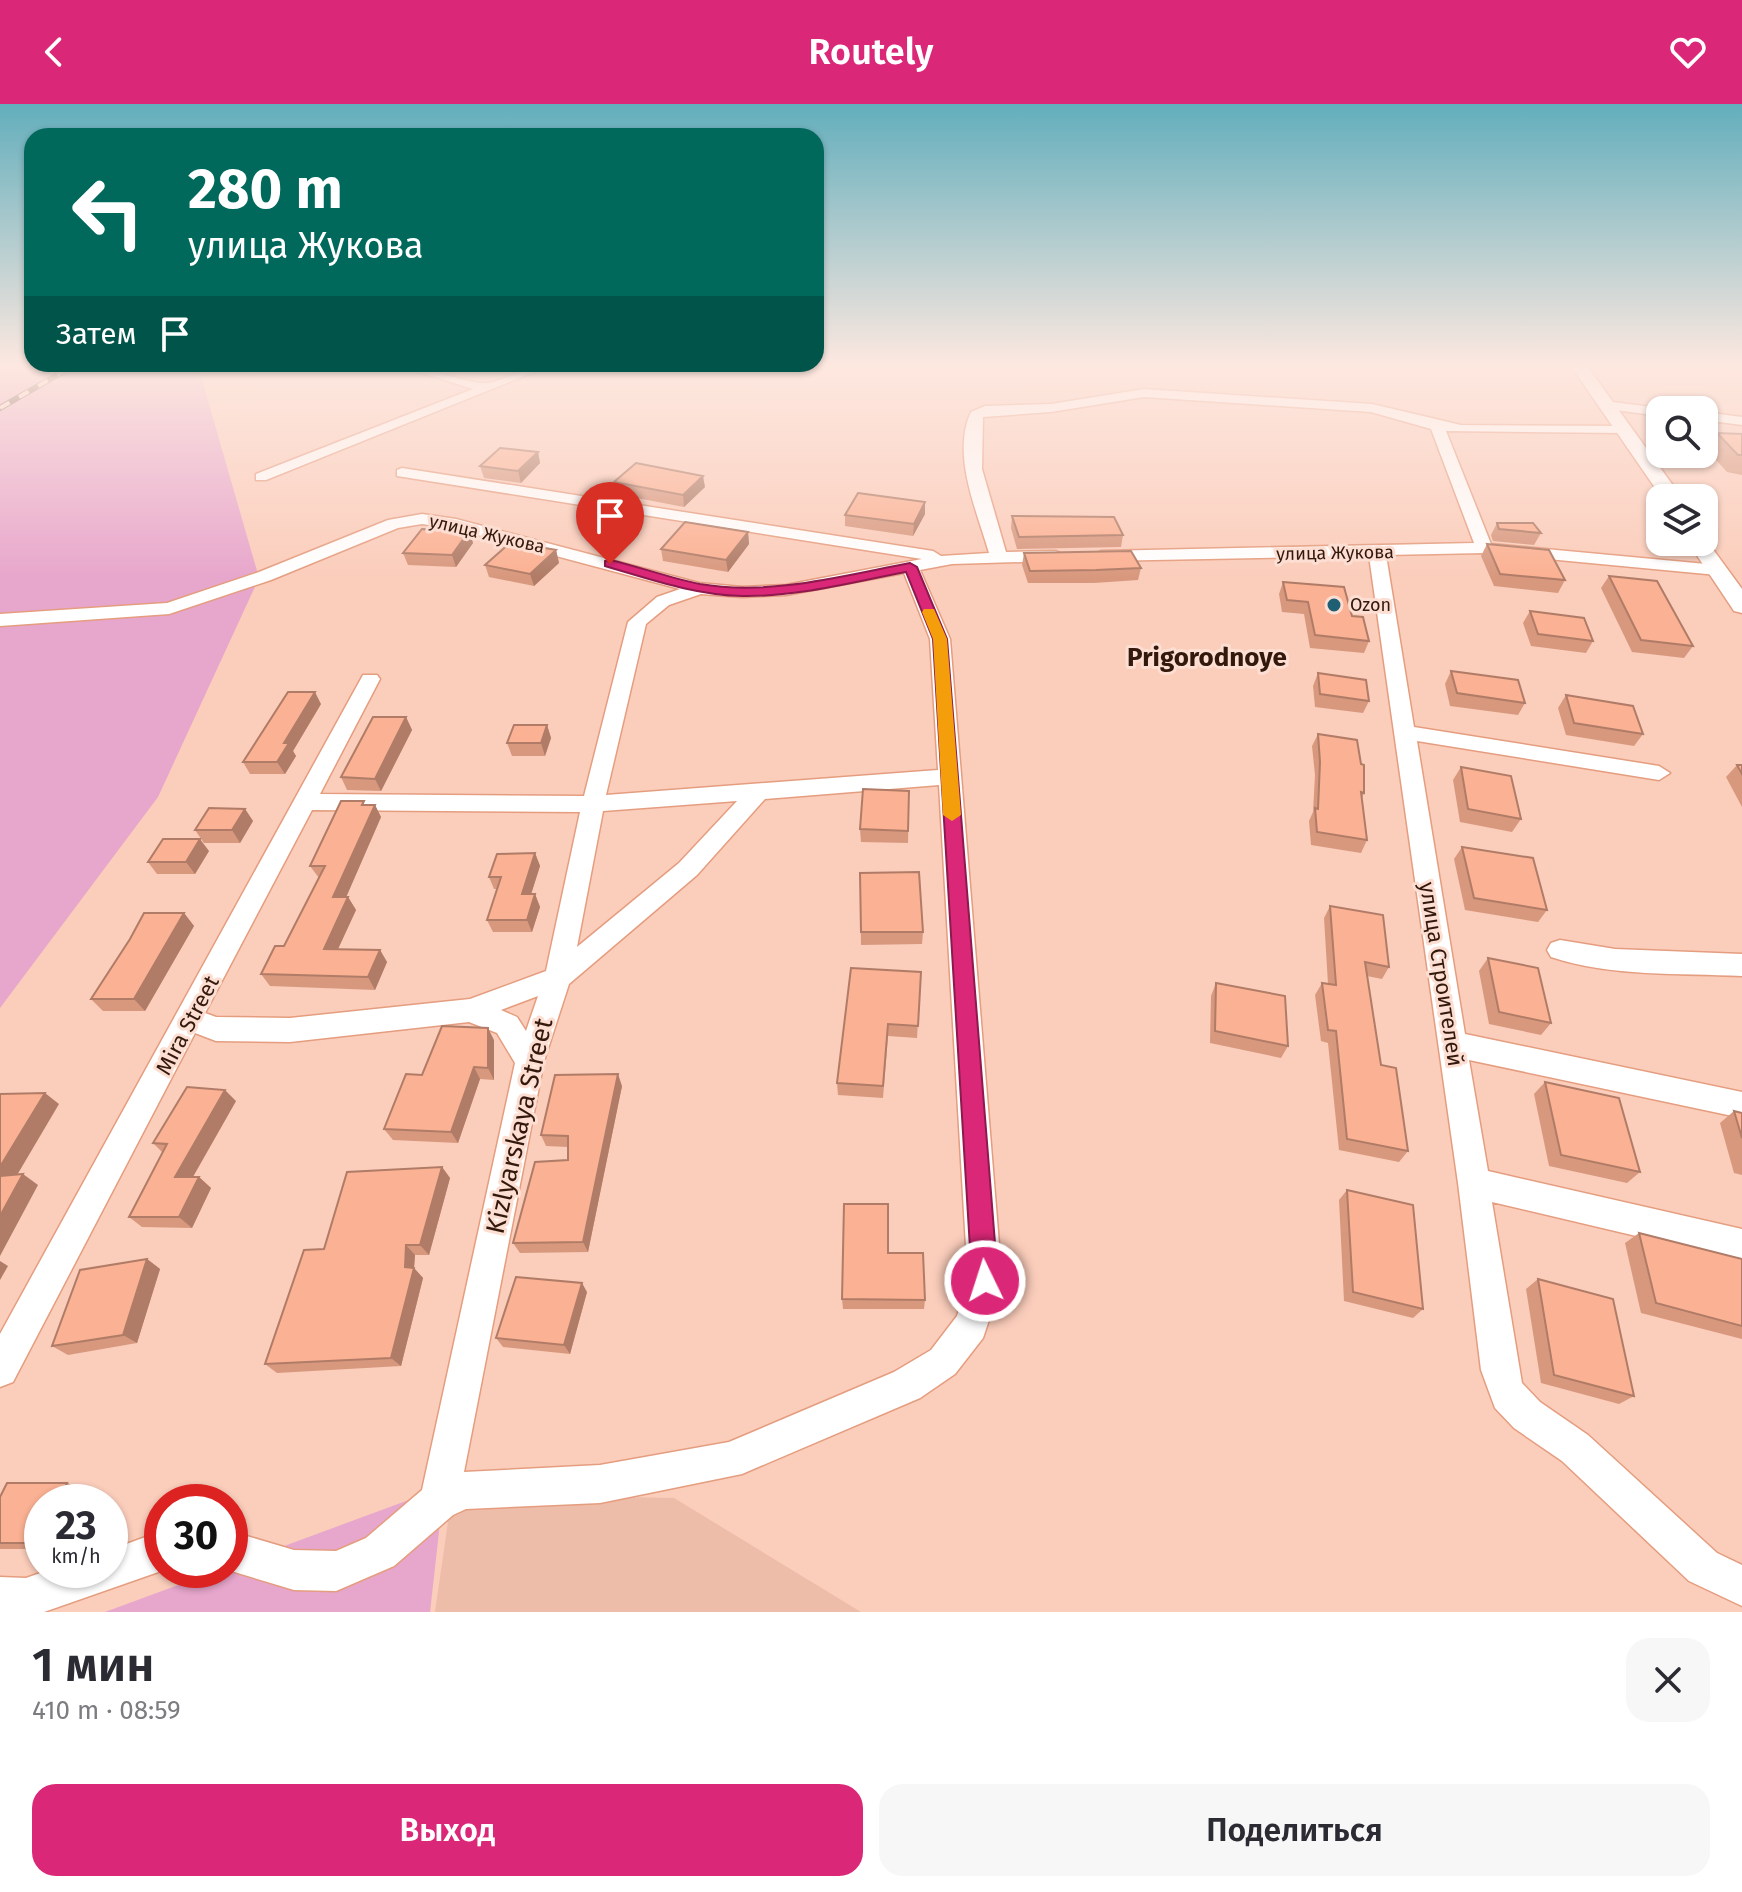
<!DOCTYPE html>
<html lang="ru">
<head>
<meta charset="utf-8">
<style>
	body { margin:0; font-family:"Fira Sans",sans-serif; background:#f7f7f7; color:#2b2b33; height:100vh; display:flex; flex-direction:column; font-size:30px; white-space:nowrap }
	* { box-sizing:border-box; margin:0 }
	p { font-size:26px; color:#7c7c81 }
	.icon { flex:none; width:44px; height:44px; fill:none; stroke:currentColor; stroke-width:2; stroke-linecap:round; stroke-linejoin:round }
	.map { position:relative; height:1508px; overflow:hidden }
	.details { display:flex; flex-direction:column; background:#fff; flex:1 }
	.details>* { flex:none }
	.banner { position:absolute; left:24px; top:24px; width:800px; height:244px; border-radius:24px; box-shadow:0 2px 6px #0004; background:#00695c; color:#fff; overflow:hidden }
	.buttons { position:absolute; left:1646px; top:292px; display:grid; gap:16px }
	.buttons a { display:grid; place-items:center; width:72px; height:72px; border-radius:16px; background:#fff; box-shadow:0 2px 6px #0004; font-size:40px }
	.speed { position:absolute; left:24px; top:1380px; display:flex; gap:16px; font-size:40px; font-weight:700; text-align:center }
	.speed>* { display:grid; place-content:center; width:104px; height:104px; border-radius:50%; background:#fff; box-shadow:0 2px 6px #0004; line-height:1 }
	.speed small { font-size:20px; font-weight:400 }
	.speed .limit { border:12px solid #d22; background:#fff; color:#111 }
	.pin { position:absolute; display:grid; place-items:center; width:68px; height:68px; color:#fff; margin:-82px -34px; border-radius:50% 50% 50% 0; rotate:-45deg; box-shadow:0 0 8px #0007 }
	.pin .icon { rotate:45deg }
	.me { position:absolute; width:88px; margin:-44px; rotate:356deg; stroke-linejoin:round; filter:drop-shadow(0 0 6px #0008) }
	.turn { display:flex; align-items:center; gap:28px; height:168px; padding:0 32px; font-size:36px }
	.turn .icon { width:104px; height:104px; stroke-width:2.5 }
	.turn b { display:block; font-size:56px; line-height:68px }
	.then { display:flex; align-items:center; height:76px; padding:0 32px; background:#0003; gap:16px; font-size:30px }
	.round { display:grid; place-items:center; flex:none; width:84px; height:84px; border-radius:24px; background:#f7f7f7 }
	.headline { display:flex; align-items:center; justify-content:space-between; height:136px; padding:0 32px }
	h1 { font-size:48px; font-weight:600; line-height:60px }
	.cta { display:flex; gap:16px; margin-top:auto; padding:16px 32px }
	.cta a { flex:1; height:92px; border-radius:24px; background:#db2777; color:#fff; font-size:32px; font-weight:600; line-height:92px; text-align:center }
	.cta a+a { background:#f7f7f7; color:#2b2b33 }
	header { display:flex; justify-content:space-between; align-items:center; height:104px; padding:0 32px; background:#db2777; color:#fff; font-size:36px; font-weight:600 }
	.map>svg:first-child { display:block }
	.built { fill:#eebda9 }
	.green { fill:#e7a6cc }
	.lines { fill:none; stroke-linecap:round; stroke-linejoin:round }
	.minor-casing { stroke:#e59d7f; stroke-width:3 }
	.tertiary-casing { stroke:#e59d7f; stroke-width:3 }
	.minor { fill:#fff; fill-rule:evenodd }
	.tertiary { fill:#fff; fill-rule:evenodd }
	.rail-casing { stroke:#4e3023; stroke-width:6 }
	.rail { stroke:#fdded2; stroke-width:4; stroke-dasharray:11; stroke-linecap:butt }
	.wall { fill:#d8987e }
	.shaded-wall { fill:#b07c67 }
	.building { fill:#fbb193; stroke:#b07c67; stroke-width:2 }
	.route { fill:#db2777; stroke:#8e194d; stroke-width:2 }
	.slow { fill:#f59e0b }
	.poi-dot { fill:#1e5f74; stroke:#fdded2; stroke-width:3 }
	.labels { text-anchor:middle; stroke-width:6; stroke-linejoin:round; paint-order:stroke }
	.far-street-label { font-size:18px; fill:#33180c; stroke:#fdded2 }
	.far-poi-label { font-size:18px; fill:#33180c; stroke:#fdded2; text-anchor:start }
	.street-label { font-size:22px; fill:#33180c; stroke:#fdded2 }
	.quarter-label { font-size:26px; font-weight:bold; fill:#33180c; stroke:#fdded2 }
	.near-street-label { font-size:26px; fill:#33180c; stroke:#fdded2 }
</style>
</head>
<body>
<header><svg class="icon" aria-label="back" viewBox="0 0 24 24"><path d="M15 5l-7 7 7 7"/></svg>Routely<svg class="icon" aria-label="heart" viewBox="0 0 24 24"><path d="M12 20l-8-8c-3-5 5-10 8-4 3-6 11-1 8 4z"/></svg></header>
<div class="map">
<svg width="1742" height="1508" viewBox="0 0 1742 1508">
	<rect width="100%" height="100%" fill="#fbcdbb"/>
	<path class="built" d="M452,1390L674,1394L861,1508H435Z"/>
	<path class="green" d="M0,262H198L259,474L158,693L0,904Z
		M444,1383L430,1508H105L219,1466H230V1462Z"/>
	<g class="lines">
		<defs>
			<path id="minor" d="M400,262C424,262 474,282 488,279C510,275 526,262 549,262L266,376H256V370L473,285Z
				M1144,285L1372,300L1461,321L1628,322V328L1623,329L1446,327L1491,440L1717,461L1726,466L1717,471L1484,449L1386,451L1414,623L1659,662L1670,669L1659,676L1417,637L1465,930L1742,988V1014L1469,956L1488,1067L1742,1125V1157L1492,1098L1522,1279L1540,1298L1588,1331L1717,1449L1742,1461V1502L1689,1477L1562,1357L1514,1324L1495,1304L1481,1266L1458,1079L1369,452L1101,457L1092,452L1101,447L1474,439L1431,325L1371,308L1144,293L1051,308L983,313L982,365L1006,448L1056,447L1065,452L1056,457L952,460L920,466L950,535L1002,1177L983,1234L955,1270L920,1294L742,1370L600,1399L466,1405L453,1411L394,1462L336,1487L294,1486L228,1466L230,1427L294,1446L336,1447L366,1434L422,1386L515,959L497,929L469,918L290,938L216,937L195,929L13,1278L0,1283V1230L363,571H377L380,575L320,690L584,692L628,518L657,493L680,485L455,425L422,420L398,424L271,476L169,510L0,522V510L167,499L259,468L388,416L422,410L456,415L699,479L742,483L786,481L922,455L397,372V366L402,364L933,447L941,452L989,449C977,407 951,351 971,308L985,302L1051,300ZM904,469L930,535L938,666L606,691L646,520L669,501L701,490L742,493L786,491ZM939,681L968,1177L957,1212L931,1246L894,1268L729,1338L600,1361L464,1368L544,957L569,880L697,771L765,695ZM737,697L679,759L577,843L603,707ZM312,706L580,708L546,867L470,895L290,914L216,913L205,909ZM538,892L526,927L517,913L501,906Z
				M1605,297L1660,304L1666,306H1660V312L1600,304L1598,301Z
				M1704,308L1742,313V321L1704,316Z
				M1560,836L1615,845L1742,850V872C1679,869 1611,873 1551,853L1547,846L1551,839Z
				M162,1427L164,1466L44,1508H0V1473L26,1474L49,1466H110V1446Z"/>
			<path id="tertiary" d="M1571,262H1587L1682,394H1662Z
				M1704,433L1742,485V509L1734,507L1688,438H1704Z"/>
		</defs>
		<use href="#minor" class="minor-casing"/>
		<use href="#tertiary" class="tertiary-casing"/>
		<use href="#minor" class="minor"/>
		<use href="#tertiary" class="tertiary"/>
		<defs>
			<path id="rail" d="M0,304L73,262"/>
		</defs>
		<use href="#rail" class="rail-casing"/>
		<use href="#rail" class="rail"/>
	</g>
	<path class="wall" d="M1717,329L1742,330V371L1727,368L1707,346Z
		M538,348L540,359L521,379L484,374L480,362Z
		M614,378L705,383L684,403L616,390Z
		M925,410L913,432L845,422V411Z
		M1012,412L1123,431L1121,443L1017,445L1011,424Z
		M1497,419L1541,429L1534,441L1493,437L1491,431Z
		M469,427L473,439L456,463L408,461L403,449Z
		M748,428L749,440L728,468L663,457L661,445Z
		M1487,440L1565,476L1558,489L1494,482L1481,452Z
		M556,446L559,459L534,482L489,473L485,461Z
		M1024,449L1141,464L1138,476L1094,479H1028L1022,461Z
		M1609,472L1693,542L1684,554L1632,548L1601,484Z
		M1283,478L1352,512L1369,537L1364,549L1310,544L1304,510L1282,508L1279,490Z
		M1530,507L1593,537L1586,549L1531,542L1523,519Z
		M1451,567L1525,599L1518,611L1450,602L1445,580Z
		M1318,569L1369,597L1363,609L1315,603L1313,582Z
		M1566,591L1643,630L1634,642L1566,631L1558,604Z
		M321,600L293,647L296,652L285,670H250L243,658Z
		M406,613L412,626L381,687L347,686L341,673Z
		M547,621L551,634L545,652H512L507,639Z
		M1318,630L1364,689L1362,694L1367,736L1361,749L1311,741L1309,717L1313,708L1315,671L1312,642Z
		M1737,661H1742V703L1726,673Z
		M1461,663L1521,715L1512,728L1460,718L1453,676Z
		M909,687L908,739L861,738L860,725Z
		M366,701H375L381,713L346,793H348L356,806L338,845L380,846L387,858L375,886L270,882L261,870L284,842L319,774L310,762Z
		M245,705L253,717L240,739H204L195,726Z
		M1462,743L1547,806L1538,818L1465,806L1454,755Z
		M209,747L195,770H157L148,758Z
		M535,749L540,762L531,790H535L540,803L532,828H493L487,816L497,785H494L489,773Z
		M860,769L923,828L922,840L861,841Z
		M1330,802L1389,863L1382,875L1367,872L1381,961L1408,1047L1399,1058L1339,1046L1328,939L1321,937L1315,891L1322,879L1328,880L1324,814Z
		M184,809L194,822L145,907H103L91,895Z
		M1488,854L1551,919L1541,931L1489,920L1479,867Z
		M921,868L917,934L888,932L883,994L838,991L837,979Z
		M1216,879L1288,942L1281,954L1210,939L1211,892Z
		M494,936V976L480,975L458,1039L393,1036L384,1025L422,971Z
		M1545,978L1640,1068L1627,1079L1549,1062L1534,990Z
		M622,982L588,1148L520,1149L513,1139L568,1056V1043L546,1042L541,1031Z
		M236,997L193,1073H199L211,1084L192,1124L142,1123L129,1113L163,1049L153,1039Z
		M1734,1007L1742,1009V1071L1734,1069L1720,1019Z
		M442,1063L450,1074L429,1151H415L414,1164L423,1174L401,1262L277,1269L265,1260L324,1145Z
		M1347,1086L1423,1205L1413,1214L1344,1197L1339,1096Z
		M1639,1129L1742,1155V1235L1641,1209L1625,1139Z
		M888,1149L925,1196L924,1205H843L842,1195Z
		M147,1155L160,1165L137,1239L68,1251L52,1242Z
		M1538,1175L1634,1292L1619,1300L1541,1279L1526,1185Z
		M587,1188L570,1250L503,1243L496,1234Z
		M84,1386L42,1398V1445H0V1393Z"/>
	<path class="shaded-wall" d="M538,348L540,359L521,379L518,367Z
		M703,372L705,383L684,403L683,391Z
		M925,398V410L913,432L914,420Z
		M469,427L473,439L456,463L452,451Z
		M748,428L749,440L728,468L726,456Z
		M556,446L559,459L534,482L530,470Z
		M315,588L321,600L293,647L296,652L285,670L277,658L284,639Z
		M406,613L412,626L381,687L375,675Z
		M547,621L551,634L545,652L541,639Z
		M375,701L381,713L341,805L333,793Z
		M245,705L253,717L240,739L232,726Z
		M200,735L209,747L195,770L186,758Z
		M535,749L540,762L527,803L522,790Z
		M535,790L540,803L532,828L527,816Z
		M348,793L356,806L332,858L324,845Z
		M184,809L194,822L145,907L134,895Z
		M380,846L387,858L375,886L368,873Z
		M488,924L494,936V976L488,964Z
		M474,963L480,975L458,1039L451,1028Z
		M618,970L622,982L588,1148L583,1138Z
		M225,986L236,997L187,1083L175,1073Z
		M45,989L59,1000L10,1083L0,1076V1063Z
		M442,1063L450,1074L429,1151L420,1141Z
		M23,1070L38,1081L0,1152V1112Z
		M199,1073L211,1084L192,1124L179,1113Z
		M406,1141L415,1151L414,1164L423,1174L401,1262L391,1254L405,1163Z
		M147,1155L160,1165L137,1239L123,1231Z
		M0,1157L8,1162L0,1176Z
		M582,1179L587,1188L570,1250L564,1241Z
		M67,1379L84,1386L78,1398H58Z"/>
	<path class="building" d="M1717,329L1742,330V351H1738Z
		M500,344L538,348L518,367L480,362Z
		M636,359L703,372L683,391L614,378Z
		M858,389L925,398L914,420L845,411Z
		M1012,412L1114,413L1123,431L1019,433Z
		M685,418L748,428L726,456L661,445Z
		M1497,419H1533L1541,429L1499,425Z
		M422,425L469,427L452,451L403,449Z
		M511,438L556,446L530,470L485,461Z
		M1487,440L1549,446L1565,476L1500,470Z
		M1131,447L1141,464L1096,466L1030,467L1024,449Z
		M1609,472L1657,477L1693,542L1641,536Z
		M1283,478L1344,483L1352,512L1363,513L1369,537L1315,531L1308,498L1287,496Z
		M1530,507L1584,514L1593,537L1538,530Z
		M1451,567L1518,576L1525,599L1457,589Z
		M1318,569L1366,576L1369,597L1320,590Z
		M288,588H315L284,639H289L277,658H243Z
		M1566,591L1633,602L1643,630L1574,619Z
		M373,613H406L375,675L341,673Z
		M514,621H547L541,639H507Z
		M1318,630L1357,636L1361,660L1364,661V689L1361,688L1367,736L1317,728L1315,704L1318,705L1320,658Z
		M1737,661H1742V670Z
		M1461,663L1511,672L1521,715L1468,705Z
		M863,685L909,687L908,727L860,725Z
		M341,697H364L362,701H375L333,793H348L324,845L380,846L368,873L261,870L275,842H284L325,762H310Z
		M209,704L245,705L232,726H195Z
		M163,735H200L186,758H148Z
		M1462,743L1533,754L1547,806L1474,794Z
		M535,749L522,790H535L527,816H487L501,773H489L497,750Z
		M919,768L923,828H861L860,769Z
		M1330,802L1383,811L1389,863L1365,858L1381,961L1396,964L1408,1047L1347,1035L1336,927L1328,926L1322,879L1336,881Z
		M144,809H184L134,895H91L130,835Z
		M1488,854L1538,864L1551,919L1499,908Z
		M851,864L921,868L918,922L888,920L883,982L837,979Z
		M1216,879L1285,892L1288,942L1215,927Z
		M442,922L488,924V964L474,963L451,1028L384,1025L406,970L422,971Z
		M618,970L583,1138L513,1139L535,1058L568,1056V1032L541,1031L555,971Z
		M1545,978L1619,994L1640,1068L1561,1051Z
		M187,983L225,986L175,1073H199L179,1113H129L167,1040L153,1039Z
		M45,989L0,1063V990Z
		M1734,1007L1742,1009V1034Z
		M442,1063L420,1141H406L405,1163L414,1164L391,1254L265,1260L304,1146L324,1145L347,1068Z
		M23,1070L0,1112V1072Z
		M1347,1086L1413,1101L1423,1205L1353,1188Z
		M844,1100H888V1149H923L925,1196L842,1195Z
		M1639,1129L1742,1155V1222L1656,1199Z
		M147,1155L123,1231L52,1242L80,1166Z
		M516,1173L582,1179L564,1241L496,1234Z
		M1538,1175L1613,1195L1634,1292L1554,1271Z
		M7,1379H67L58,1398H42V1432L39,1439H0V1393Z"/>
	<linearGradient id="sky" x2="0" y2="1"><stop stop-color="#62aebc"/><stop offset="0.55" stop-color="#fde8e0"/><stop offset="1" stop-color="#fde8e0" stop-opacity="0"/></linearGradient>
	<rect width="1742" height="474" fill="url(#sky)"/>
	<path class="route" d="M610,456C640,463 670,474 700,480C770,492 842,472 910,459L917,463L947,535L998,1177L994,1186L985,1190L976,1186L972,1177L933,535L906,468C852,478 797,493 742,492C695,491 650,475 605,462V457Z"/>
	<path class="slow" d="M924,505H934L947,535L961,711L952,717L943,711L933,535L922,508Z"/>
	<circle class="poi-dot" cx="1334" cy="501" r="8"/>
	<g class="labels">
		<g class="far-street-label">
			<text transform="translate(487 430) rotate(13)" y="6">улица Жукова</text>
			<text transform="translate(1335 449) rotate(-1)" y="6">улица Жукова</text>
		</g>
		<g class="far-poi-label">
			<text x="1350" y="507">Ozon</text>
		</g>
		<g class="street-label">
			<text transform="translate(1442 870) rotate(81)" y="8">улица Строителей</text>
			<text transform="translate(187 921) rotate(-62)" y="8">Mira Street</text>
		</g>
		<g class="quarter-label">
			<text x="1207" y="562">Prigorodnoye</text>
		</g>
		<g class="near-street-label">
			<text transform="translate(519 1022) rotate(-77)" y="9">Kizlyarskaya Street</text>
		</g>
	</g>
</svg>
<div class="buttons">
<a><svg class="icon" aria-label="search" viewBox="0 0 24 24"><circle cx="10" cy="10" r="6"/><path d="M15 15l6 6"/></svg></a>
<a><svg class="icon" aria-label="layers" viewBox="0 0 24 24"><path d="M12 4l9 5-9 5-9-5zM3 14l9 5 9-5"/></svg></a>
</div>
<div class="speed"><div>23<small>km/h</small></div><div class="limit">30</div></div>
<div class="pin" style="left:610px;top:460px;background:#d93025"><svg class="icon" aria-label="arrive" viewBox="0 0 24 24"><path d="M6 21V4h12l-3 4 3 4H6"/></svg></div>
<svg class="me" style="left:985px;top:1177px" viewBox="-20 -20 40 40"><circle r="17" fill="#db2777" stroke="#fff" stroke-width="3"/><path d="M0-11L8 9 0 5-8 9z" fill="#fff"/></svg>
<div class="banner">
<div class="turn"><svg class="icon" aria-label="left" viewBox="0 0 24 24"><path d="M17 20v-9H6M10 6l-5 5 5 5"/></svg><div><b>280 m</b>улица Жукова</div></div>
<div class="then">Затем<svg class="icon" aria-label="arrive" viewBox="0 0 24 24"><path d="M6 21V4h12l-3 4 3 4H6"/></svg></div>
</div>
</div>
<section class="details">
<div class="headline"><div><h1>1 мин</h1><p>410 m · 08:59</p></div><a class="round"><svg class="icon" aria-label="close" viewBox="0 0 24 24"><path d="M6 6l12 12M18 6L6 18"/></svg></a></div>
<div class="cta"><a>Выход</a><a>Поделиться</a></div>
</section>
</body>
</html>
